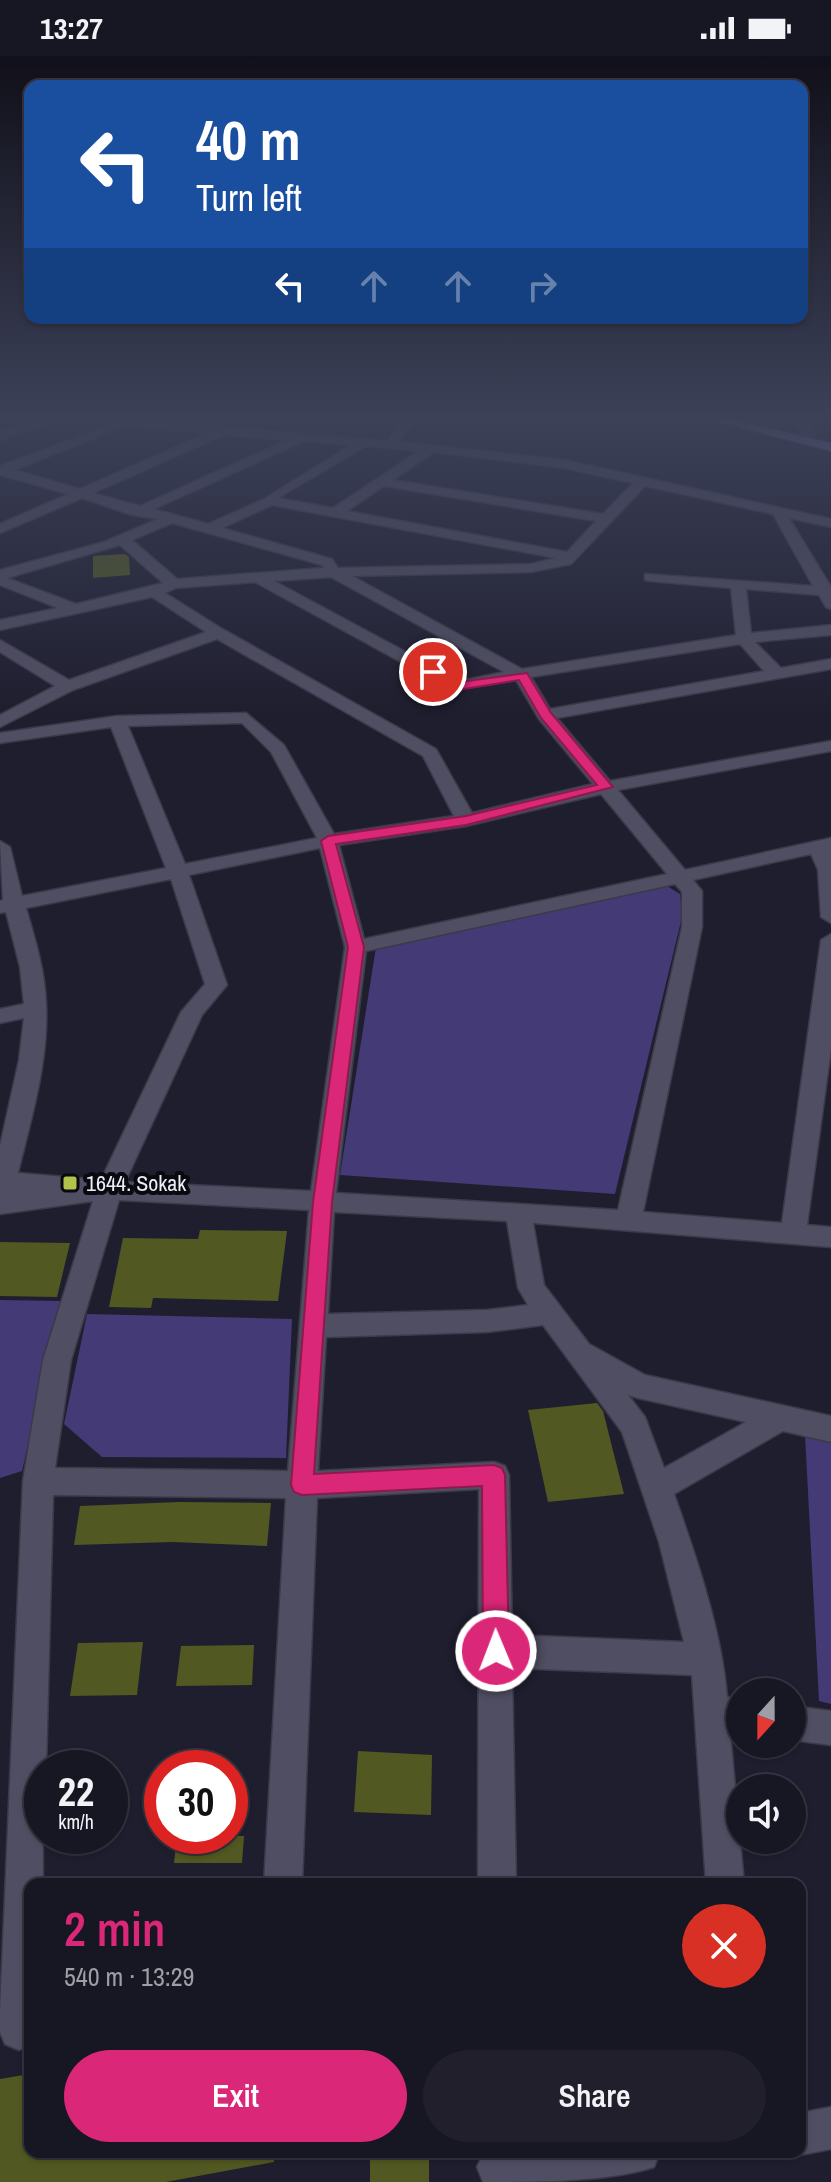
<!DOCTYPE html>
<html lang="en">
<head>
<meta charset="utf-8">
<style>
	body { margin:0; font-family:"Archivo Narrow",sans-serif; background:#201f2b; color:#f1f3f6; height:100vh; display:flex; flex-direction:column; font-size:30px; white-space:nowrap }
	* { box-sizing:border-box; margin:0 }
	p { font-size:26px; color:#9e9fa6 }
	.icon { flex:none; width:44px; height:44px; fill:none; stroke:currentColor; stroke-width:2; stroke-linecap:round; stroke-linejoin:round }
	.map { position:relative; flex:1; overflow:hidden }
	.drawer { position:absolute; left:24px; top:1822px; width:782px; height:280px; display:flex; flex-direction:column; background:#171623; border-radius:16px; box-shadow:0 2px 6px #0004,0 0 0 2px #363541 }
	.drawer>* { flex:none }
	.guide { position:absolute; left:24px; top:24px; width:784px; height:244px; border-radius:16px; box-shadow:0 2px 6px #0004,0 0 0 2px #363541; background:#1a4fa0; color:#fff; overflow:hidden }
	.needle { width:52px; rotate:201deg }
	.buttons { position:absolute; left:726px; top:1622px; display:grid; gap:16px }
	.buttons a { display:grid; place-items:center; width:80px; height:80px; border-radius:50%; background:#171623; box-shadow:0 2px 6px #0004,0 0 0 2px #363541; font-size:40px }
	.speed { position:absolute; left:24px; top:1694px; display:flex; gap:16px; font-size:40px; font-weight:700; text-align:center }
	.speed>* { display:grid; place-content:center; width:104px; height:104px; border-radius:50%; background:#171623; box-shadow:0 2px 6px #0004,0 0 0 2px #363541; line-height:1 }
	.speed small { font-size:20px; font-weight:400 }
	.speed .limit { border:12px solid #d22; background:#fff; color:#111 }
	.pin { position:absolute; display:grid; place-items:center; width:68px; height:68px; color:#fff; margin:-34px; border:4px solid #fff; border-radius:50%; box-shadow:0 2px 8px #0007 }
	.me { position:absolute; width:88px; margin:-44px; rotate:359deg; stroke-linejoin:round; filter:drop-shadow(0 0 6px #0008) }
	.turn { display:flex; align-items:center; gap:28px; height:168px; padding:0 40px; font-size:36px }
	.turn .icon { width:104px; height:104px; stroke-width:2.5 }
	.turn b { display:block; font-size:56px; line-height:68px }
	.lanes { display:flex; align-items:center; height:76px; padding:0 40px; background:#0003; justify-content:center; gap:40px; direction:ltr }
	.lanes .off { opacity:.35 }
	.round { display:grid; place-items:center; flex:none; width:84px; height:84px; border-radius:42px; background:#201f2b }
	.overview { display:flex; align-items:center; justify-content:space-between; height:136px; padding:0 40px }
	h1 { font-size:48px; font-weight:600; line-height:60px; color:#db2777 }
	.primary-button { display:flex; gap:16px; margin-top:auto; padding:16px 40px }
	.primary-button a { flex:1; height:92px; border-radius:48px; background:#db2777; color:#fff; font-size:32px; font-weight:600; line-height:92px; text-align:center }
	.primary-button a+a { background:#201f2b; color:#f1f3f6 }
	.status { display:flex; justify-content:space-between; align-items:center; height:56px; padding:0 40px; background:#171623; direction:ltr }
	.status svg { height:22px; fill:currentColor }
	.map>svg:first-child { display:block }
	.green { fill:#443a75 }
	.building { fill:#525821 }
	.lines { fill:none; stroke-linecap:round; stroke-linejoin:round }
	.minor-casing { stroke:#3c3948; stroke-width:3 }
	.major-casing { stroke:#3c3948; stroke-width:3 }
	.minor { fill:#504e62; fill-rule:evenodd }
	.major { fill:#8982bb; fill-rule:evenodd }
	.route { fill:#db2777; stroke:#8e194d; stroke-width:2 }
	.poi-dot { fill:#b5c24a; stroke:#090910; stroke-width:3 }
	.labels { text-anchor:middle; stroke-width:8; stroke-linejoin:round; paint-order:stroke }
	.poi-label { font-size:22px; fill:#edecf8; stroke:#090910; text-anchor:start }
</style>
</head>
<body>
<div class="status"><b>13:27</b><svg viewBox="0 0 49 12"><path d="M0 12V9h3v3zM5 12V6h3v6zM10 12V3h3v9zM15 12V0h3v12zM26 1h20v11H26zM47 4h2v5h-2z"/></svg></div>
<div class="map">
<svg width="831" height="2126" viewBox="0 0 831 2126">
	<rect width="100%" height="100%" fill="#1f1e2f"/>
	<path class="green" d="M667,830L680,838L682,861L615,1138L340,1119L376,891Z
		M0,1244L61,1245L22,1415L0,1422Z
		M87,1258L292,1263L286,1402L102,1401L64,1368Z
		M805,1379L831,1385V1648L819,1645Z"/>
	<path class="building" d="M125,498L129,501L130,519L93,522V500Z
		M200,1174L287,1175L278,1245L153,1242L151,1252L109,1251L123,1182L198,1183Z
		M0,1186L70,1187L57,1241L0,1240Z
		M597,1347L603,1355L624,1438L548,1446L528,1354Z
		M179,1446L271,1447L267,1490L173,1486L74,1489L80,1450Z
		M143,1586L137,1639L70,1640L78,1587Z
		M254,1589L252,1629L176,1630L181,1590Z
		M358,1695L432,1699L431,1759L354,1756Z
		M177,1780H244L242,1807H174Z
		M30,2018V2096H273L274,2106L166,2126H0V2023Z
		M370,2096H429V2126H370Z"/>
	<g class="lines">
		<defs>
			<path id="minor" d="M24,359L124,362L388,385L401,365L372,359H426L413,365L400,386L565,404L831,463V471L789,462L831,531V553L826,551L819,539L746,533L751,577L831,569V579L755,586L781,612L831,603V613L557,662L610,725L831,685V695L618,734L685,814L831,782V867L821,861L818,814L811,798L693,824L702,835V871L643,1156L782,1167L821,884L831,878V993L807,1169L831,1171V1191L533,1167L544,1229L589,1288L645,1319L831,1360V1386L783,1375L674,1438C696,1500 722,1576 727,1641L740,1643V1677L730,1676L744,1828H706L692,1619L512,1612L516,1828H478L479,1433L317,1442L302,1828H264L286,1442L53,1439L46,1712H42L43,1828H30V1989L19,1994L5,1988L0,1976V1956L23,1425L43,1304L93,1145L0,1158V1090L19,1004L24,962L0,967V953L24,948L20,911L6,856L0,857V845L3,844L0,785L10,791L22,840L166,812L111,671L0,687V677L117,660L246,657L284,689L334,778L454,760L423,700L217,583L73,634L0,671V659L55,630L0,596V584L69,624L206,576L152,541L0,574V564L58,552L0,529V514L104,486L158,463L132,459L82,442L0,477V468L68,438L0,419V410L109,369L55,365L0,384V376L36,363ZM125,370L207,377L80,433L14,414ZM224,379L287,384L140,450L93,437ZM304,385L351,389L264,443L208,468L154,453ZM366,390L419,395L333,452L278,442ZM434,396L565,412L633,427L603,458L393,424ZM384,430L596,465L567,496L347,455ZM645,430L773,458L813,530L645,518V524L650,525L731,532L736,579L522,613L352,520L531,516L571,508ZM272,449L556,502L531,508L338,512L332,503L222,472ZM172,467L322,509L324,512L177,523L132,484ZM120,489L163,527L76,548L7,522ZM331,521L504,616L460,625L274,525ZM255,526L452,634L516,624L539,663L593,728L472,757L436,693L219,571L165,537L176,532ZM740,588L764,615L550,653L531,621ZM242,667L271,696L317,782L185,808L128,670ZM601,738L667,818L364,883L339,789L466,770ZM320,792L345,891L311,1135L125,1126L202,959L227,929L189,819ZM171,823L205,928L181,956L101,1124L18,1117C31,1063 49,1004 46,948C45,915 35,883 26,852ZM675,828L682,836V871L618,1154L336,1137L366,895ZM119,1144L309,1154L288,1415L55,1412L71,1304ZM334,1156L507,1165L518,1232L528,1249L487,1254L328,1258ZM543,1269L622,1376L659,1486L684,1586L512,1579L509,1419L505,1410L494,1406L318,1415L326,1281L487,1276ZM628,1339L638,1342L746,1366L664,1412L645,1361Z
				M787,359H800L815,378L813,381H805Z
				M792,1650L831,1655V1689L792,1684Z
				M831,2051V2093L800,2099L794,2096H800V2057Z
				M484,2096H660L654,2111C608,2126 533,2126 483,2126L477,2111Z"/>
			<path id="major" d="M692,359H714L831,387V395Z"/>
		</defs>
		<use href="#minor" class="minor-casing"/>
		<use href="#major" class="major-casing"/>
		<use href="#minor" class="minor"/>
		<use href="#major" class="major"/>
	</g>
	<linearGradient id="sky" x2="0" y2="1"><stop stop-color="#11101a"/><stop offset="0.55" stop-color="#3c4158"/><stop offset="1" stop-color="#3c4158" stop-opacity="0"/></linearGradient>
	<rect width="831" height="657" fill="url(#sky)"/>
	<path class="route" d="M433,613L460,626L527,617L551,657L613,731L466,769L336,788L364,891L332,1146L314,1418L494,1409L502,1412L505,1419L509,1595L505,1604L496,1607L487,1604L483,1595L482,1430L302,1439L294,1436L291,1429L313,1146L348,891L321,785L328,780L466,760L597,729L541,662L519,624L458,634L429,619V614Z"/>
	<rect class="poi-dot" x="62" y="1119" width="16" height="16" rx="4"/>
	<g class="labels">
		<g class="poi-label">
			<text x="86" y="1135">1644. Sokak</text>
		</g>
	</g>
</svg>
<div class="buttons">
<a><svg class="needle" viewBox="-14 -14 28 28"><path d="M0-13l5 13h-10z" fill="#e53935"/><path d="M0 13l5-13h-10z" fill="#9e9fa6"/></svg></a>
<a><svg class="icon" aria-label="sound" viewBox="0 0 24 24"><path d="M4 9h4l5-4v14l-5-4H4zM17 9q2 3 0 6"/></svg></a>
</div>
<div class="speed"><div>22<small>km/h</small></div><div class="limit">30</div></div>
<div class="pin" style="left:433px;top:616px;background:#d93025"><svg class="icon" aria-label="arrive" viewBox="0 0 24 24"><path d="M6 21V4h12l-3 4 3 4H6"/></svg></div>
<svg class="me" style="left:496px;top:1595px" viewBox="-20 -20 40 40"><circle r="17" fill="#db2777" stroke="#fff" stroke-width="3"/><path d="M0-11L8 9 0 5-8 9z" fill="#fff"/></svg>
<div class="guide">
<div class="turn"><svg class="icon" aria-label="left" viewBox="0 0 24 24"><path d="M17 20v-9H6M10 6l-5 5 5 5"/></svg><div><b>40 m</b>Turn left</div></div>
<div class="lanes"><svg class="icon" aria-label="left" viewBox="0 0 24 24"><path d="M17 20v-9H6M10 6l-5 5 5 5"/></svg><svg class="icon off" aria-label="ahead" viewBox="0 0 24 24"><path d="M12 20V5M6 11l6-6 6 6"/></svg><svg class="icon off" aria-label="ahead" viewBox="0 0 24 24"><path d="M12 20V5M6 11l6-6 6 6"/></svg><svg class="icon off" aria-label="right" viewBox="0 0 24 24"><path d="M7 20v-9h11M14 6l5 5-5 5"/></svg></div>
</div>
<section class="drawer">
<div class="overview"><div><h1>2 min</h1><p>540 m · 13:29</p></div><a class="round" style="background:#d93025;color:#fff"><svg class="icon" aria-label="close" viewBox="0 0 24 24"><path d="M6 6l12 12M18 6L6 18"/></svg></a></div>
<div class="primary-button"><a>Exit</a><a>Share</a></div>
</section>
</div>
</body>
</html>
